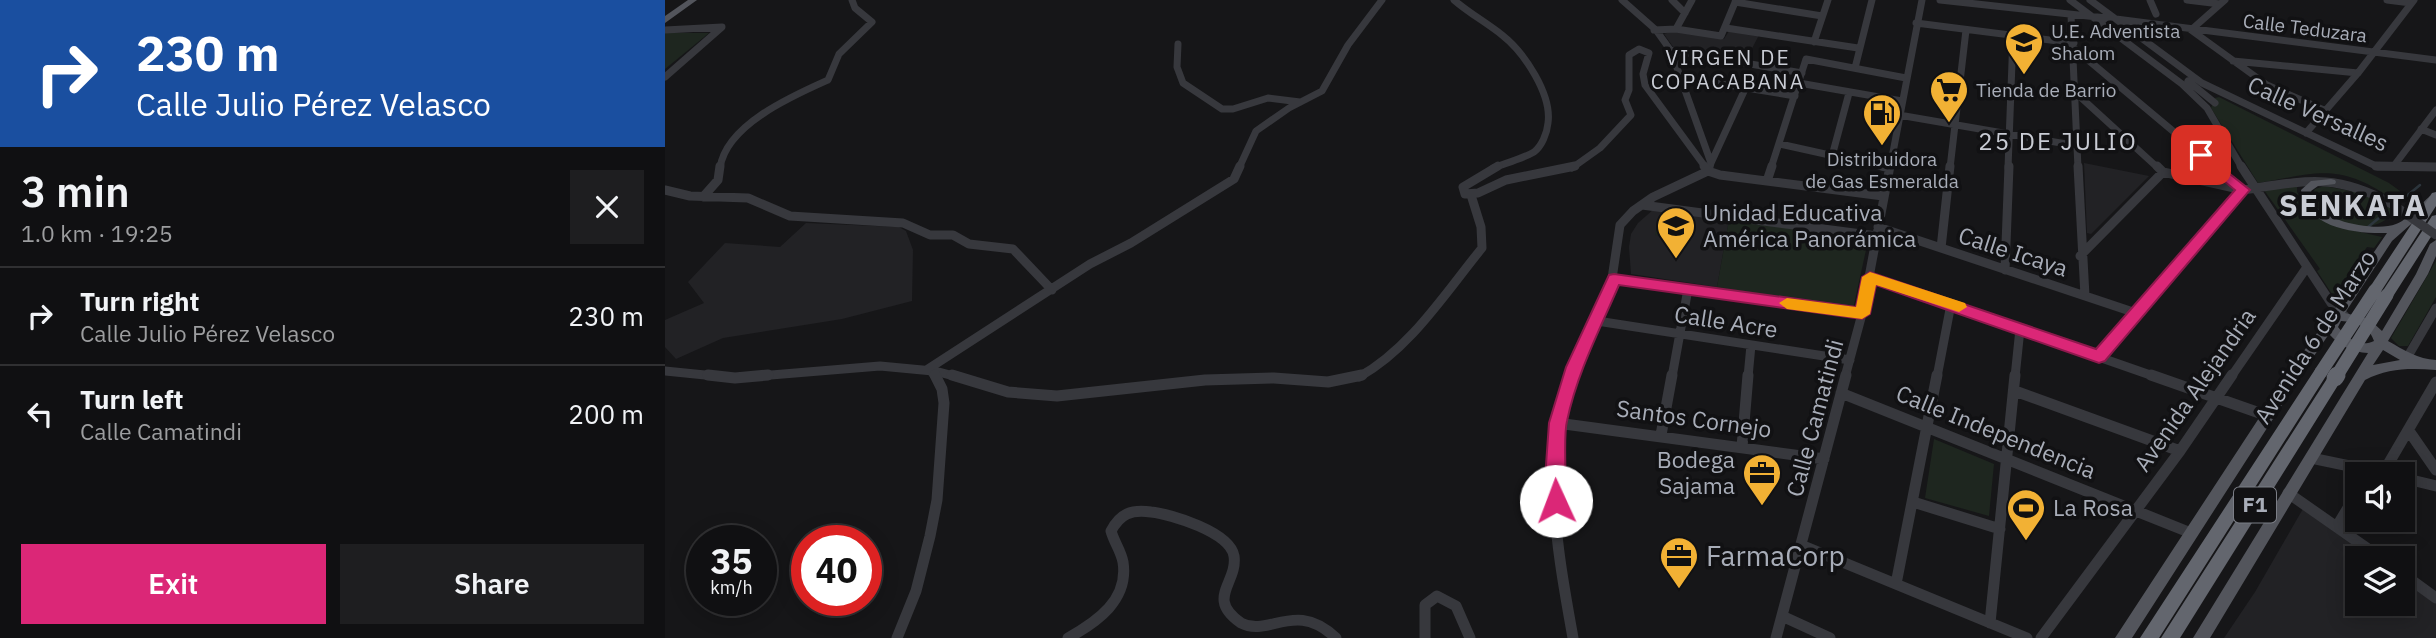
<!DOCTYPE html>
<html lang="en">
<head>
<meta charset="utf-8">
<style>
	body { margin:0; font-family:"IBM Plex Sans",sans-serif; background:#1e1e20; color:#f1f3f6; height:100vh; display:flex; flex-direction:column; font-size:26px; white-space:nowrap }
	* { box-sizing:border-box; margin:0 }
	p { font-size:23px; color:#9c9d9f }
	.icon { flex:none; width:38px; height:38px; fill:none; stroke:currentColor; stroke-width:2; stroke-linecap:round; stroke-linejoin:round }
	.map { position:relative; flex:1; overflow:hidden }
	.panel { display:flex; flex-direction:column; background:#101012; width:665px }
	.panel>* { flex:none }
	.banner { background:#1a4fa0; color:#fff; overflow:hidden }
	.tools { position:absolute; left:1680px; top:462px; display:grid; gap:14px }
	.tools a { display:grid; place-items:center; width:70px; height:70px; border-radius:0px; background:#101012; box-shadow:0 4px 18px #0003,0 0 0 2px #303032; font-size:35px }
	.speed { position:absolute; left:21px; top:525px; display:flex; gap:14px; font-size:35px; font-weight:700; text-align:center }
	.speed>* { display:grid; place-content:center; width:91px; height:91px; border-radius:50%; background:#101012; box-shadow:0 4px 18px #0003,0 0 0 2px #303032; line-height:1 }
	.speed small { font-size:18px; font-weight:400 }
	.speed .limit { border:10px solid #d22; background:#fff; color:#111 }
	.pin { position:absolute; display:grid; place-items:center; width:60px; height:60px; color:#fff; margin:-30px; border-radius:14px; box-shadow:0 4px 10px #0006 }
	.me { position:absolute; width:77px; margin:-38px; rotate:358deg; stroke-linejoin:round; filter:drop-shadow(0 0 5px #0008) }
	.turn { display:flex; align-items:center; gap:24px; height:147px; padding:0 21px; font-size:32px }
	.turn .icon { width:91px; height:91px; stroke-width:2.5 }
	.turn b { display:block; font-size:49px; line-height:60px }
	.round { display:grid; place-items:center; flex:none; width:74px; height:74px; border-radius:0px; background:#1e1e20 }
	.summary { display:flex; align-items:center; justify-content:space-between; height:119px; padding:0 21px }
	h1 { font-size:42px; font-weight:600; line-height:52px }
	.primary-button { display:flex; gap:14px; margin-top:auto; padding:14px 21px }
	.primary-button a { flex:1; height:80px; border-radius:0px; background:#db2777; color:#fff; font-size:28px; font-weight:600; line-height:80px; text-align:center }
	.primary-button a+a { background:#1e1e20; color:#f1f3f6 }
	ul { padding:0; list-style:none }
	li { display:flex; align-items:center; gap:21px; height:98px; padding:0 21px; border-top:2px solid #303032 }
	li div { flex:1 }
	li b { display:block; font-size:26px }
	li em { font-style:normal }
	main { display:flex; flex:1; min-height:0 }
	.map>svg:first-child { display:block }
	.built { fill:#222225 }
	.green { fill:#1e261f }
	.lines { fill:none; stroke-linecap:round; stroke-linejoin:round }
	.stream { stroke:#2c353c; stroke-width:2.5 }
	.minor-far2 { stroke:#37383d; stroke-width:7 }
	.minor-far1 { stroke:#37383d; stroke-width:9 }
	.minor { stroke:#37383d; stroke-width:11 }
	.major { fill:#53555c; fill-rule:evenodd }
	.highway { fill:#63666e; fill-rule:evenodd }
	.minor-bridge { stroke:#37383d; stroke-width:9 }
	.highway-bridge-far1 { stroke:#63666e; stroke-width:13 }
	.highway-bridge { stroke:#63666e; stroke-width:17 }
	.route { fill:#db2777; stroke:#8e194d; stroke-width:2 }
	.slow { fill:#f59e0b }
	.labels { text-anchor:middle; stroke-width:7; stroke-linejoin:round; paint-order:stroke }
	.far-street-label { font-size:19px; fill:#a8adb8; stroke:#111113 }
	.far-poi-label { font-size:19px; fill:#a8adb8; stroke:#111113; text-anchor:start }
	.far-neighbourhood-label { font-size:21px; letter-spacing:2px; fill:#c9ccd4; stroke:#111113 }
	.shield { fill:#111113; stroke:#7b7e86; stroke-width:2 }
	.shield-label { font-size:21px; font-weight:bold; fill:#a8adb8 }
	.street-label { font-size:23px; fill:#a8adb8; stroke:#111113 }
	.poi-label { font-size:23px; fill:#a8adb8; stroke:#111113; text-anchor:start }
	.neighbourhood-label { font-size:24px; letter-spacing:2px; fill:#c9ccd4; stroke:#111113 }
	.near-poi-label { font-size:28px; fill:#a8adb8; stroke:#111113; text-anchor:start }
	.district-label { font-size:30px; font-weight:bold; letter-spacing:2px; fill:#c9ccd4; stroke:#111113 }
</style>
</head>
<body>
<main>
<section class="panel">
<div class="banner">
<div class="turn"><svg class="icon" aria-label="right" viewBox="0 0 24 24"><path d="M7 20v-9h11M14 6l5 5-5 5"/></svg><div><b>230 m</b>Calle Julio Pérez Velasco</div></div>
</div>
<div class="summary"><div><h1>3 min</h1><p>1.0 km · 19:25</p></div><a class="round"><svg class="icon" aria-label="close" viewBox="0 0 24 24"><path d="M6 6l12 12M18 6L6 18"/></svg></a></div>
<ul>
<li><svg class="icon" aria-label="right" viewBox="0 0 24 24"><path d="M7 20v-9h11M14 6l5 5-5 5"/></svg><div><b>Turn right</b><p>Calle Julio Pérez Velasco</p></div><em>230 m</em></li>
<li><svg class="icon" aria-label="left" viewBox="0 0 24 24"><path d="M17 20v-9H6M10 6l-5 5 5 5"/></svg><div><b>Turn left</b><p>Calle Camatindi</p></div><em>200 m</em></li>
</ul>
<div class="primary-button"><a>Exit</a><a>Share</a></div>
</section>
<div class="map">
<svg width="1771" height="638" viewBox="0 0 1771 638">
	<rect width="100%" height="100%" fill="#161618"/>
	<path class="built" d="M1008,31L1059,39L1064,31L1094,35L1081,60L1009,48L999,34Z
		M1419,163L1484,176L1426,234L1422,233Z
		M989,209L1064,220L1052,287L966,274L964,247L966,234L973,223Z
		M141,223L234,227L241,231L248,250L247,301L177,319L58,338L11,359L0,347V320L39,303L23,282L60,243L115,247Z
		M1639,507L1710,558H1692V604H1738V579L1771,603V638H1559L1590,592Z"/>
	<path class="green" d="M0,33H44L0,69Z
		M1554,97L1724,183L1735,191C1731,245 1659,230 1646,196L1650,189L1659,186L1727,199C1674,162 1652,173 1593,183L1546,108L1550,98Z
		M1632,185V192L1646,210L1686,230L1717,237L1709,248L1702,247L1676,286L1680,291L1676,296L1667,294L1652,271L1655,269L1599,190Z
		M993,220L1027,224L1025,240L990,235Z
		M1064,220L1174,235L1173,246L1201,250L1188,309L1052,287Z
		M1771,261V297L1743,346H1734L1726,338Z
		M1269,439L1329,464L1324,516L1260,498Z"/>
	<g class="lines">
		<path class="stream" d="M1738,199L1755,185
			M1703,227L1720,213"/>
		<path class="minor-far2" d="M789,0C804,13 822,23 837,35C860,53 887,95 883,123C882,133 877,146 869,152C857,159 841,163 828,168
			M957,0L991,30L1006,51L1046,163L1045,167
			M1007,0L1020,13
			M1275,0L1451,19L1771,60
			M1405,0L1517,84L1542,108L1577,168
			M1425,0L1537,83L1713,167H1771
			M1485,0L1491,14
			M1522,0L1555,4
			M1560,0L1526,30L1602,85L1661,111
			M1722,0L1746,3
			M1070,2L1157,16
			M1406,15L1413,168
			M1251,23L1409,43
			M1061,28L1193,48
			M1011,29L1027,0
			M0,30L57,27L0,77
			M989,30L1011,29L1056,36L1071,0
			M1149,42L1163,0
			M513,44L512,67L518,83L557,109H568L603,98L635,102
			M1410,49L1552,168
			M1005,50L1137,73
			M1568,61L1693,73
			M1190,68L1207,0
			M1013,77L1130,96
			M1523,81L1550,103
			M1134,83L1237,101
			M1412,94L1493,168
			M1234,115L1413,146
			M1756,129L1771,135
			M1641,133L1693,73L1749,0
			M1115,144L1223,168
			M1167,156L1184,93
			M1046,163L1081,87
			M1728,167L1771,110
			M55,168C61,125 127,96 163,80L174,54L207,22L190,8L187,0
			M574,168L591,131L624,108L657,91L683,45L717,0
			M907,168L935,148L966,115L960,100L964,90V55L974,49L984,53L978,74L980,85L1041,168
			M1106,168L1141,59L1241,78
			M1225,168L1257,0
			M1285,168L1301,30
			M1343,168L1348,36"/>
		<path class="minor-far1" d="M833,166L798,187L800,194L813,193L841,180L910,166
			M1039,166L1043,171L1055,175L1218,196
			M1216,166L1224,168
			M1413,166L1420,296
			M1550,166L1578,190
			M1576,166L1666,303L1680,316
			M1711,166L1771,167
			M1498,172L1574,189
			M1102,181L1107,166
			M0,190L25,196L83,198L125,216L238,223L265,235H288L304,244L348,249L387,290
			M38,197L53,180L55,166
			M977,205L1212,236
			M1213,227L1471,313
			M1276,248L1285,166
			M1415,256L1498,172L1492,166
			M1340,270L1344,166
			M1205,277L1491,377
			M949,279L1197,314
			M932,321L1185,360
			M1435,357L1578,190C1639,181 1670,172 1727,204
			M1739,363L1771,308
			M263,369L292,377
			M263,369L425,264L466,243L569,179L575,166
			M265,370L271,377
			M0,371L60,377
			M82,377L215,366L268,371
			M694,377C745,349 781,292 817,248L816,227L806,195
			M906,377L945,292L955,225L968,211L988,197L1043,171
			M1007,377L1023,289
			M1083,377L1086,345
			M1180,377L1197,314L1225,166
			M1272,377L1286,304
			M1350,377L1355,329
			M1566,377L1642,267"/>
		<path class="minor" d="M43,375L70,378L103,375
			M287,375L343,392L392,396L540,380L609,378L663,382L697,375
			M907,375C874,458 893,553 908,638
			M1486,375L1603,416
			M1350,391L1515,451
			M1176,393L1526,533
			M892,423L1159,459
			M1744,431L1771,470
			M996,435L1007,375
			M1077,447L1083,375
			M1646,458L1723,474
			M1718,473L1771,382
			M1738,478L1771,486
			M1623,493L1716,558
			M1248,502L1335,529
			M1672,526L1692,493
			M1136,545L1362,638
			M1738,574L1771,598
			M1231,584L1272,375
			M1117,616L1165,638
			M1325,623L1350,375
			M232,638L251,591L265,536L272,500L279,403L277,389L270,375
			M403,638C432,622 464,600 458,562C456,551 449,542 446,531C455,514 466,509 486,512C506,514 565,532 569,556C573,583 540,598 576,623C604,638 630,599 671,638
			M760,638V605L772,596L791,606L805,638
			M1111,638L1181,375
			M1376,638L1515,451L1567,375"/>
		<path class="major" d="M23,0H32L0,23V16Z
			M1666,179L1670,180L1671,182L1670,184L1653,186L1646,191C1647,192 1648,201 1648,202C1658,222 1712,232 1731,224C1741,221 1757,203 1765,196L1771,195V202L1727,241L1680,313L1704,319L1717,331L1751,274L1765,244L1771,240V256L1763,274L1723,341C1739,350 1753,359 1771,360V370C1745,368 1723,368 1700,380L1545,638H1528L1703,353C1687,352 1675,346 1664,334L1640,369L1467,638H1450L1630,363L1661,321L1665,319L1666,315L1722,233C1690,234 1641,228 1636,190L1646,181ZM1676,321C1691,322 1705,327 1709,341C1695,348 1682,338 1673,327ZM1718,350L1735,360L1708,365Z"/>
		<path class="highway" d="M1771,192V206L1715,293H1705L1703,290L1705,287L1767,193Z
			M1771,215V229L1727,298H1717L1715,295L1717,292L1767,216Z
			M1656,367L1661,368L1663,372L1661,376L1494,638H1475L1651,368Z
			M1670,372L1675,374L1677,378L1675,382L1515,638H1496L1665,374Z"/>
		<path class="minor-bridge" d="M1727,204L1771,235"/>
		<path class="highway-bridge-far1" d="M1656,372L1710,290
			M1671,377L1722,295"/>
		<path class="highway-bridge" d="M1670,378L1672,375"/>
	</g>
	<path class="route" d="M1536,151L1585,190L1440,361L1434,363L1211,285L1205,314L1197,319L954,285C935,329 912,373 902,421C897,441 904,494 898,507L891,509L885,507L880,479L884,423L901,367L944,275L949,274L1191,307L1197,277L1205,272L1431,349L1570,190L1531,158V152Z"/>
	<path class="slow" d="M1205,272L1300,303L1302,307L1294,312L1211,285L1205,314L1197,319L1122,309L1114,303L1122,298L1191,307L1197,277Z"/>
	<defs>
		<symbol id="school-pin" viewBox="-11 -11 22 30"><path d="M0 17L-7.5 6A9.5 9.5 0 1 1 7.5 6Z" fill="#f2b134" stroke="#111113"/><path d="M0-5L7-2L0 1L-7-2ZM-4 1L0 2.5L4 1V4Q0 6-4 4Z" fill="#111"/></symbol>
		<symbol id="supermarket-pin" viewBox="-11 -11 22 30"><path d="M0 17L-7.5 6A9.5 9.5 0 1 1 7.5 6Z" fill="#f2b134" stroke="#111113"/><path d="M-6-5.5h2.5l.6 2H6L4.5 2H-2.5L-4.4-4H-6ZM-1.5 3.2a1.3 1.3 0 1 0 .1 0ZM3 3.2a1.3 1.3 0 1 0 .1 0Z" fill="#111"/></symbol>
		<symbol id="fuel-pin" viewBox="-11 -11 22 30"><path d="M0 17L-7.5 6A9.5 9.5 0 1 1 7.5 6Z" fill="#f2b134" stroke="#111113"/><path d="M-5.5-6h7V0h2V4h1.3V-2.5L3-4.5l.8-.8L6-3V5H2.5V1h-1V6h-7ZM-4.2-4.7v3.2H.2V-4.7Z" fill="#111"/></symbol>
		<symbol id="office-pin" viewBox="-11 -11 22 30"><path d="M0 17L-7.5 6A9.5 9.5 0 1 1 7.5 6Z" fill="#f2b134" stroke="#111113"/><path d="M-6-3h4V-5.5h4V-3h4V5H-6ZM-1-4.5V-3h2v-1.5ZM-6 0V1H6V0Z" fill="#111"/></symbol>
		<symbol id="stadium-pin" viewBox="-11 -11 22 30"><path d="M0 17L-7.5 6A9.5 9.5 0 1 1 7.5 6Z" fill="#f2b134" stroke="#111113"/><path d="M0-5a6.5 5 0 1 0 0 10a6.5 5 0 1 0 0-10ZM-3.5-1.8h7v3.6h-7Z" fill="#111"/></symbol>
	</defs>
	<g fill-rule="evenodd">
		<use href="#school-pin" x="1337" y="20" width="44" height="60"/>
		<use href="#supermarket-pin" x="1262" y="68" width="44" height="60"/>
		<use href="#fuel-pin" x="1195" y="91" width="44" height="60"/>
		<use href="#school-pin" x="989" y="204" width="44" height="60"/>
		<use href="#office-pin" x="1075" y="451" width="44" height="60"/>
		<use href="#stadium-pin" x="1339" y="486" width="44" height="60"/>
		<use href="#office-pin" x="992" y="534" width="44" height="60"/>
	</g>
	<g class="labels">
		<g class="far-street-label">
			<text transform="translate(1640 28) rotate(7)" y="7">Calle Teduzara</text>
		</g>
		<g class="far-poi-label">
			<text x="1386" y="38">U.E. Adventista<tspan x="1386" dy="22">Shalom</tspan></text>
			<text x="1311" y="97">Tienda de Barrio</text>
			<text x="1217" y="166" text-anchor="middle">Distribuidora<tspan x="1217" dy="22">de Gas Esmeralda</tspan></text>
		</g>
		<g class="far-neighbourhood-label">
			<text x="1063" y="65">VIRGEN DE<tspan x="1063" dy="24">COPACABANA</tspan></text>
		</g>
		<rect class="shield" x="1569" y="487.5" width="42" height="35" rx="5"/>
		<g class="shield-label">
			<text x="1590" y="512">F1</text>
		</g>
		<g class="street-label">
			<text transform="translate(1653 114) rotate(24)" y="8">Calle Versalles</text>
			<text transform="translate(1348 252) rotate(18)" y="8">Calle Icaya</text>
			<text transform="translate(1061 322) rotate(9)" y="8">Calle Acre</text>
			<text transform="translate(1650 337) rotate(-57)" y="8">Avenida 6 de Marzo</text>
			<text transform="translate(1530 390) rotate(-55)" y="8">Avenida Alejandria</text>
			<text transform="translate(1150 418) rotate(-75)" y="8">Calle Camatindi</text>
			<text transform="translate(1029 419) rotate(8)" y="8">Santos Cornejo</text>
			<text transform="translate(1331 432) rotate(22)" y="8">Calle Independencia</text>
		</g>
		<g class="poi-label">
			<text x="1038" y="221">Unidad Educativa<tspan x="1038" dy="26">América Panorámica</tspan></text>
			<text x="1070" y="468" text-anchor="end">Bodega<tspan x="1070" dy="26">Sajama</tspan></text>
			<text x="1388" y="516">La Rosa</text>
		</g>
		<g class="neighbourhood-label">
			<text x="1393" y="150">25 DE JULIO</text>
		</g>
		<g class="near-poi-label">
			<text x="1041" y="566">FarmaCorp</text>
		</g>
		<g class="district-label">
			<text x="1688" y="216">SENKATA</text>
		</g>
	</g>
</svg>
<div class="tools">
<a><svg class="icon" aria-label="sound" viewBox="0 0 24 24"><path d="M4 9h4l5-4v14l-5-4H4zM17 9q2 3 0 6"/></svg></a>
<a><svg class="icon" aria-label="layers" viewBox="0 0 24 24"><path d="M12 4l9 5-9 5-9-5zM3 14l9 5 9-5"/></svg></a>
</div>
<div class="speed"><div>35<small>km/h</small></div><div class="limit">40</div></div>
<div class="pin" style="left:1536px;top:155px;background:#d93025"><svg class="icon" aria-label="arrive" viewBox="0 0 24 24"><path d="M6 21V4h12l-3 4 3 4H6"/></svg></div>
<svg class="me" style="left:891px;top:501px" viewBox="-20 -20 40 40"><circle r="19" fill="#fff"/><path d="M0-13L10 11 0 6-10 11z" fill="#db2777"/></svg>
</div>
</main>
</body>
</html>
